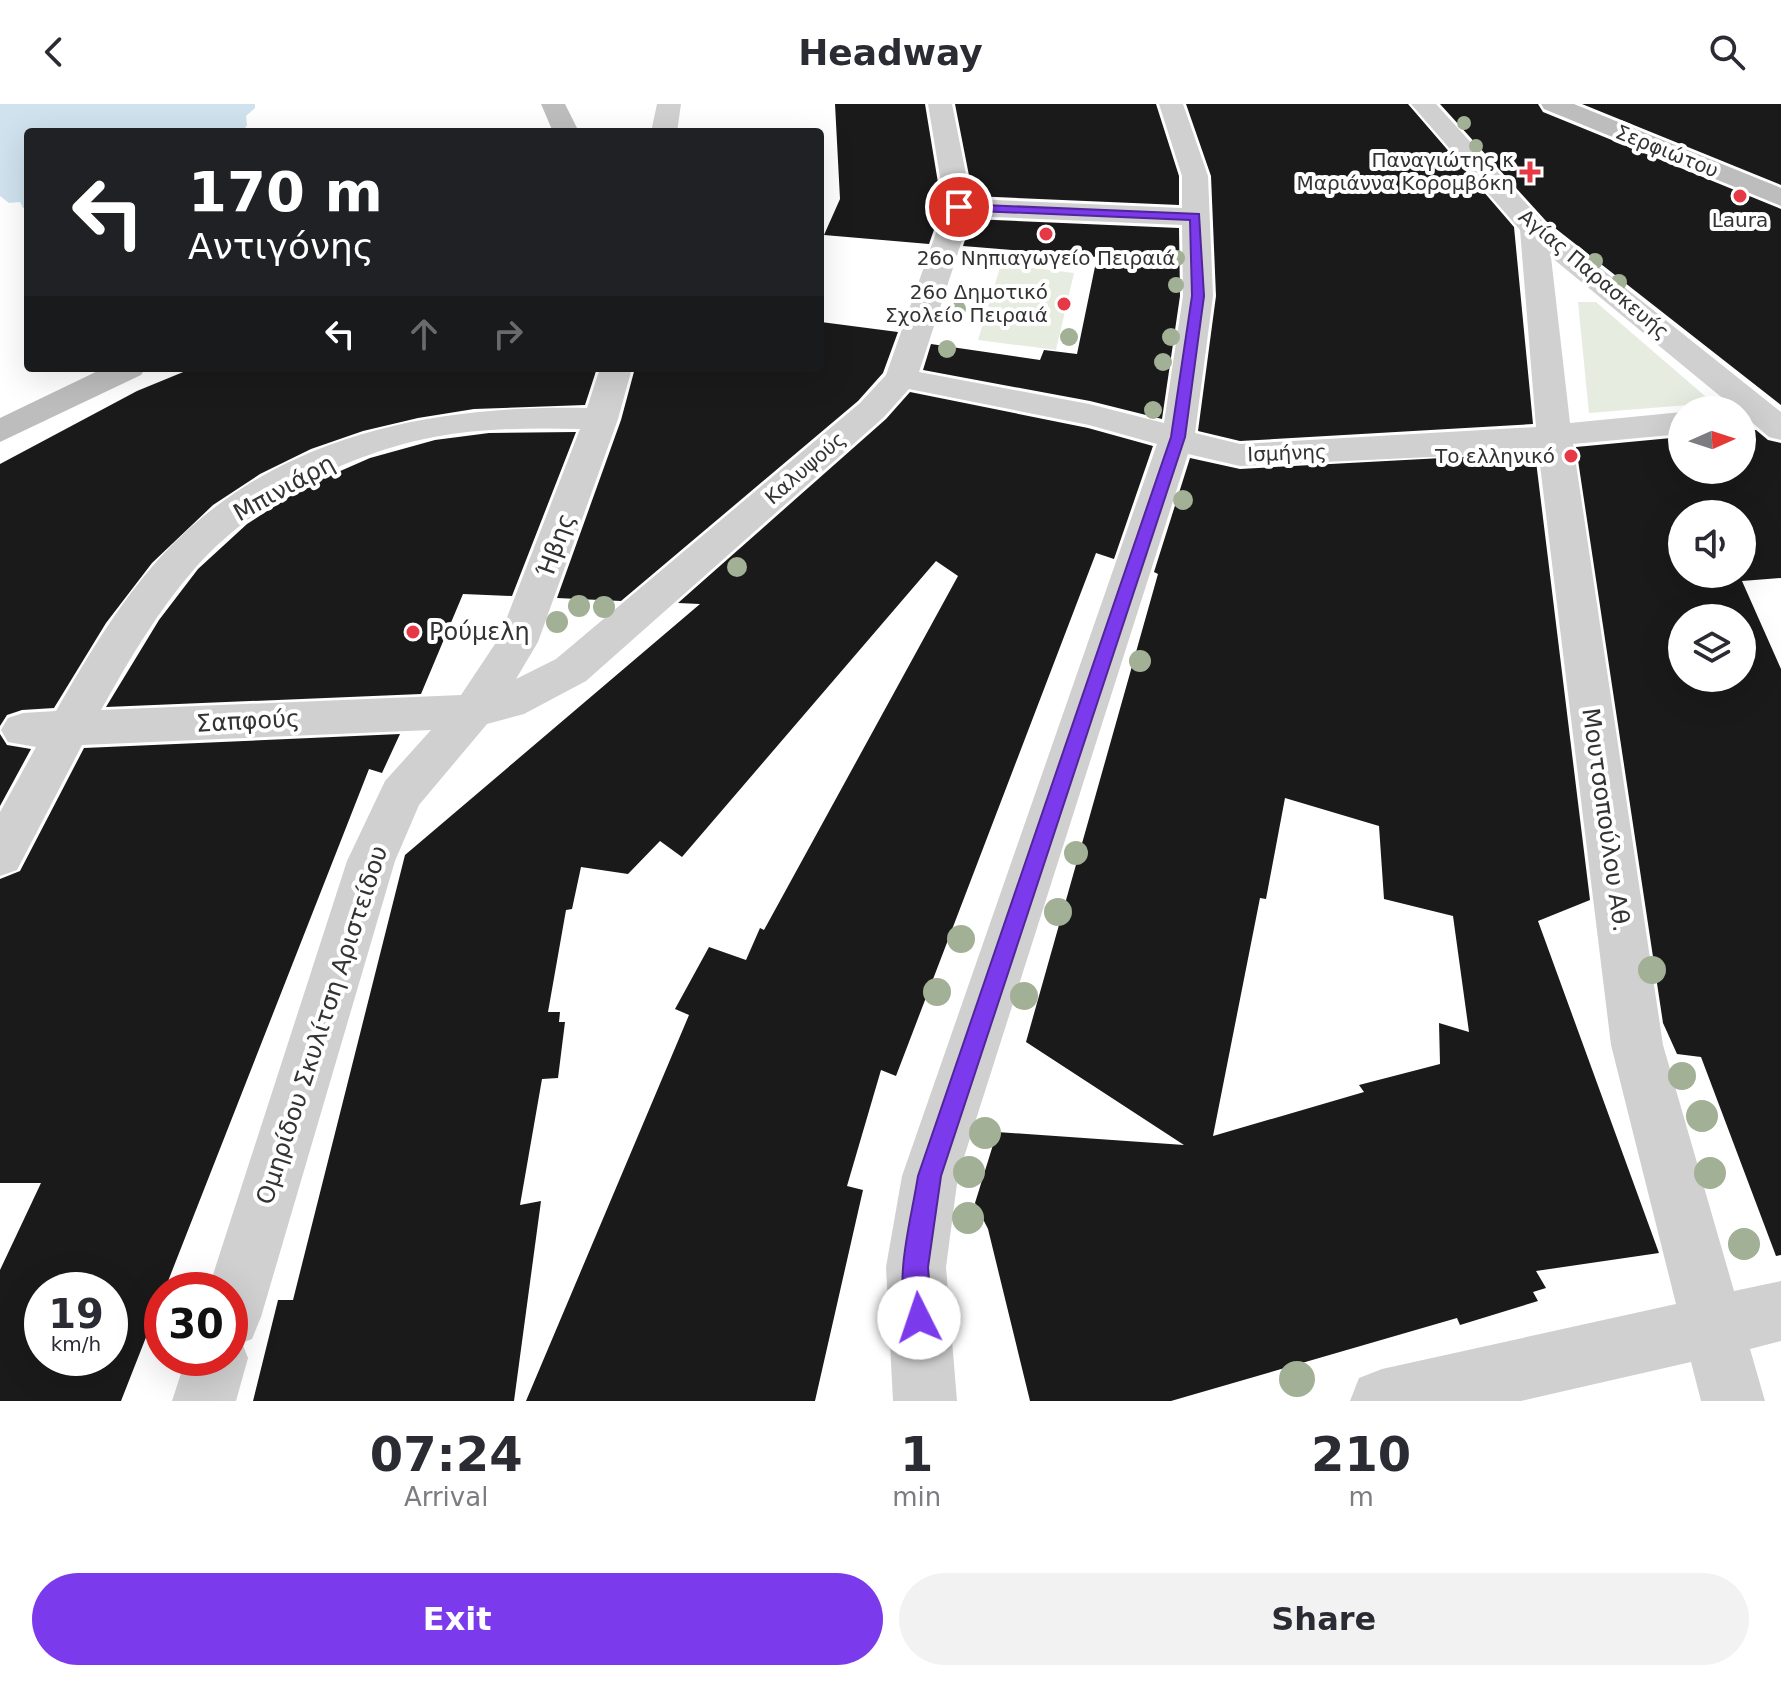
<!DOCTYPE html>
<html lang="en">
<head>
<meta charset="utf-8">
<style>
	body { margin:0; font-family:"DejaVu Sans",sans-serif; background:#f2f2f3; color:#2b2b33; height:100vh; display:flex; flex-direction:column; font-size:30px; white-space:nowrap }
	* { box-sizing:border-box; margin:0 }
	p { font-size:26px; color:#7c7c81 }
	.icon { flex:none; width:44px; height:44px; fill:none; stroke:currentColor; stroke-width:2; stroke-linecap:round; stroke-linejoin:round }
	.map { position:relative; height:1297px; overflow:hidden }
	.side { display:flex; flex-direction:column; background:#fff; flex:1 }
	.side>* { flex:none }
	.top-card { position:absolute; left:24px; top:24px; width:800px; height:244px; border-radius:8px; box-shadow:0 8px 32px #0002; background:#202124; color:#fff; overflow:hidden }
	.needle { width:52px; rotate:87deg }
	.controls { position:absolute; left:1668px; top:292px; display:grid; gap:16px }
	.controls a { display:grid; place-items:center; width:88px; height:88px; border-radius:50%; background:#fff; box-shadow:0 8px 32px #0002; font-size:40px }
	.speed { position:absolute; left:24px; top:1168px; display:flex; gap:16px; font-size:40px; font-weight:700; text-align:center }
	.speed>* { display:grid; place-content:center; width:104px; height:104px; border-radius:50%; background:#fff; box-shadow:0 8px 32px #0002; line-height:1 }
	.speed small { font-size:20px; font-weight:400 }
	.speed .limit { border:12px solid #d22; background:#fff; color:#111 }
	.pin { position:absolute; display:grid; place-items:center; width:68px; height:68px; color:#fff; margin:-34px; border:4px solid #fff; border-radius:50%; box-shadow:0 2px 8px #0007 }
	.me { position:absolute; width:88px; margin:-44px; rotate:356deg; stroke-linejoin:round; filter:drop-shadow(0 0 6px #0008) }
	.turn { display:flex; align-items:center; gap:28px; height:168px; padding:0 32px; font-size:36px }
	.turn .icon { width:104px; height:104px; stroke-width:2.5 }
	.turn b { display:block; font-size:56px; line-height:68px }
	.lanes { display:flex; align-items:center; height:76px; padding:0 32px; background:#0003; justify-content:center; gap:40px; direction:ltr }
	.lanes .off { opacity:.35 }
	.eta { display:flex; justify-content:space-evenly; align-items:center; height:136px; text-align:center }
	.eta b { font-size:48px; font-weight:800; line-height:56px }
	.primary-button { display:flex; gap:16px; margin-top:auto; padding:16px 32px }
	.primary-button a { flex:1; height:92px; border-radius:48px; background:#7c3aed; color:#fff; font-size:32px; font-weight:800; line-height:92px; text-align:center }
	.primary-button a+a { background:#f2f2f3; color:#2b2b33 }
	header { display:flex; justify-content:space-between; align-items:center; height:104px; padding:0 32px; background:#fff; font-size:36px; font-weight:800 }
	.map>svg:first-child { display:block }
	.green { fill:#e6ecdf }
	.water { fill:#cfe2ee }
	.building { fill:#1a1a1a; fill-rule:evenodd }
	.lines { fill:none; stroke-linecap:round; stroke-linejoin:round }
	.street { fill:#d0d0d0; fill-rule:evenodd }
	.secondary { fill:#bdbdbd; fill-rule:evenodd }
	.tree { fill:#a2b095 }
	.route { fill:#7c3aed; stroke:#51269a; stroke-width:2 }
	.poi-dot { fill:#e63946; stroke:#fff; stroke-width:3 }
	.labels { text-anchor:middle; stroke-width:8; stroke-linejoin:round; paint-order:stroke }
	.far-street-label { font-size:20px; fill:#333; stroke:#fff }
	.far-poi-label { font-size:20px; fill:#333; stroke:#fff; text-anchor:end }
	.street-label { font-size:24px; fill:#333; stroke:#fff }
	.poi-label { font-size:24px; fill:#333; stroke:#fff; text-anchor:start }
</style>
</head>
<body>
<header><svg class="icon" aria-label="back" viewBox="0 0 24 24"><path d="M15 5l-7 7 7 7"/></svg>Headway<svg class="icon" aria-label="search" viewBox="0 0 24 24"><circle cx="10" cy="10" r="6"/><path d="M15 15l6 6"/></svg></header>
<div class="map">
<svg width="1781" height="1297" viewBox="0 0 1781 1297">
	<rect width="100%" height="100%" fill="#fff"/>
	<path class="green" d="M1001,160L1074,169L1056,246L978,236Z
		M1578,198H1596L1713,299L1589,309Z"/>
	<path class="water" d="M0,0H255V4L246,12L247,21L243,28H28V103L23,104L20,98L9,99L0,92Z"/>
	<path class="building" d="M835,0H925L942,103L929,140L824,131L840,95Z
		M955,0H1156L1179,72V101L973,92Z
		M1186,0H1408L1514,123L1533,320L1240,337L1198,327L1216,192L1211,72Z
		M1440,0H1538L1543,8L1781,105V301L1546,117Z
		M1582,0H1781V81Z
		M972,115L1179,124L1180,192L1162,315L1090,297L923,266L931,240L1040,256L1044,246L1077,250L1097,153L963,142Z
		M821,218L898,228L883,269L858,297L621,497L557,494L621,316L635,264L798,267L799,264H820Z
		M193,264H597L585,301L474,305L418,314L363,327L311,345L260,370L213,401L152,459L106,519L54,604L22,606L7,611L0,622V360L137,287Z
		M910,288L1088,324L1153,342L1114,455L1096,449L896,972L881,966L847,1082L863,1086L815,1297H526L689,911L675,905L709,843L746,856L760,824L764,826L958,472L936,457L682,753L660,737L628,770L581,763L572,805L566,806L548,908H560L559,918H565L558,974L542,975L520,1101L541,1097L514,1297H253L278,1196H293L405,751L700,500L678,499L886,315Z
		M1756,326L1768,336L1781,339V474L1742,477L1781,565V1151L1776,1152L1701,953L1677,950L1663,919L1576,343L1682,333V366H1742V327ZM1682,410H1742V470H1682ZM1682,514H1742V574H1682Z
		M576,328L512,492L463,490L421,590L106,603L159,516L198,465L247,420L306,382L370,354L435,336L489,329Z
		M1535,349L1590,796L1538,817L1659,1149L1536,1167L1546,1184L1533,1188L1538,1197L1460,1221L1457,1214L1171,1297H1030L988,1125L975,1099L997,1028L1184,1041L1026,938L1158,470L1154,468L1190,354L1240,365ZM1285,694L1379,722L1384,795L1453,812L1469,928L1439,919L1440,960L1359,981L1364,988L1213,1032L1260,794L1266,795Z
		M0,630L7,641L31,645L0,702Z
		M400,630L382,669L369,665L121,1297H0V1166L41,1079H0V775L20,767L84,644ZM42,1186H110V1254H42Z"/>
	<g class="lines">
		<path class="street" d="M657,0H681L677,28H651Z
			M928,0H952L971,95L1182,104V72L1159,0H1183L1208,72L1213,192L1195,329L1240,340L1536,323L1520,126L1411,0H1436L1544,119L1781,308V336L1769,333L1742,310V306H1737L1551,153L1570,319L1682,308V330L1573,340L1663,941L1734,1187L1781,1177V1237L1750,1245L1765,1297H1701L1691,1258L1521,1297H1350L1359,1274L1382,1265L1676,1200L1611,941L1538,345L1516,349L1240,362L1188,350L958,1072L946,1163L957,1297H893L886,1163L902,1072L1157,340L1089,321L909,285L884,313L586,577L524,610L487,620L419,701L395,757L261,1213L252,1235L242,1239L248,1254L236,1297H172L186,1254H230V1186H208L347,757L385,677L431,626L82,641L17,766L0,772V708L36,643L8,638L1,626L8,614L23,609L56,607C89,550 124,490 171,442C282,329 436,301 587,304L600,264H632L618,315L538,538L516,575L556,555L860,299L886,271L945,103ZM970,112L1182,121L1183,192L1164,319L1089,300L919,268ZM580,325L499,534L461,591L101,606C129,556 158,506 196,463C254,398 348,349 434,333C482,324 531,324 580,325Z"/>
		<path class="secondary" d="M541,0H565L579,28H553Z
			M1541,0H1574L1781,84V102L1544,5Z
			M104,264H146L141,271L0,338V314Z"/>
	</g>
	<g class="tree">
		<circle cx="1464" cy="19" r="7"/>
		<circle cx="1476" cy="42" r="7"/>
		<circle cx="982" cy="116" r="8"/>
		<circle cx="1177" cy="154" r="8"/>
		<circle cx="972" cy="157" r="8"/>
		<circle cx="1595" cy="157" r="8"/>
		<circle cx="1619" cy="178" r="8"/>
		<circle cx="1176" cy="181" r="8"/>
		<circle cx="958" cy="205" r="8"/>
		<circle cx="1069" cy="233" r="9"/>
		<circle cx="1171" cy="233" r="9"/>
		<circle cx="947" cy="245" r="9"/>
		<circle cx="1163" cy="258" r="9"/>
		<circle cx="1153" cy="306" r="9"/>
		<circle cx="1183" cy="396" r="10"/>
		<circle cx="737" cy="463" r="10"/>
		<circle cx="579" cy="502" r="11"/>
		<circle cx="604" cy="503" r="11"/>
		<circle cx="557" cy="518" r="11"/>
		<circle cx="1140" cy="557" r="11"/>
		<circle cx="1076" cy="749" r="12"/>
		<circle cx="1058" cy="808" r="14"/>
		<circle cx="961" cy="835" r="14"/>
		<circle cx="1652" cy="866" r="14"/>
		<circle cx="937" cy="888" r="14"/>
		<circle cx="1024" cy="892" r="14"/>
		<circle cx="1682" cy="972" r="14"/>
		<circle cx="1702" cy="1012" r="16"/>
		<circle cx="985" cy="1029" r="16"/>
		<circle cx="969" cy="1068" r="16"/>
		<circle cx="1710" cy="1069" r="16"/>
		<circle cx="968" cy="1114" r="16"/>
		<circle cx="1744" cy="1140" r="16"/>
		<circle cx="1297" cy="1275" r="18"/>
	</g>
	<path class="route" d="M959,100L1199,110L1204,192L1185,333L941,1072L928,1163L932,1214L928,1223L919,1227L910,1223C892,1178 911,1118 918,1072L1171,333L1192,192L1190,116L955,106Z"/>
	<g class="poi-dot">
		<path d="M1526 56h8v8h8v8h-8v8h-8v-8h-8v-8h8z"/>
		<circle cx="1740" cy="92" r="8"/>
		<circle cx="1046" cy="130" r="8"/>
		<circle cx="1064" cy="200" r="8"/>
		<circle cx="1571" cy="352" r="8"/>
		<circle cx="413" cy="528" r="8"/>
	</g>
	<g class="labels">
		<g class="far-street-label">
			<text transform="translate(1667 47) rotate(22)" y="7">Σερφιώτου</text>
			<text transform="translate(1594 170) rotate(40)" y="7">Αγίας Παρασκευής</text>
			<text transform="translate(1287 349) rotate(-2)" y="7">Ισμήνης</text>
			<text transform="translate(805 364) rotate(-41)" y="7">Καλυψούς</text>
		</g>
		<g class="far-poi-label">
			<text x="1514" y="63">Παναγιώτης κ<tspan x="1514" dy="23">Μαριάννα Κορομβόκη</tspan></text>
			<text x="1740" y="123" text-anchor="middle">Laura</text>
			<text x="1046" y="161" text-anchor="middle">26ο Νηπιαγωγείο Πειραιά</text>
			<text x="1048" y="195">26ο Δημοτικό<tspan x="1048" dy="23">Σχολείο Πειραιά</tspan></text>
			<text x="1555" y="359">Το ελληνικό</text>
		</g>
		<g class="street-label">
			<text transform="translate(284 384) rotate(-29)" y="8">Μπινιάρη</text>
			<text transform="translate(556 441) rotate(-70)" y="8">Ήβης</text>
			<text transform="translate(248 617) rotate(-3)" y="8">Σαπφούς</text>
			<text transform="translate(1606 716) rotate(82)" y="8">Μουτσοπούλου Αθ.</text>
			<text transform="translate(322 921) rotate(-72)" y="8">Ομηρίδου Σκυλίτση Αριστείδου</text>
		</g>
		<g class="poi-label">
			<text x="429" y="536">Ρούμελη</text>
		</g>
	</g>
</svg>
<div class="controls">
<a><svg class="needle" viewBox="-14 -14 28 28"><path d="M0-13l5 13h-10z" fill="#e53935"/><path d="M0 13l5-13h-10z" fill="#7c7c81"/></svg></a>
<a><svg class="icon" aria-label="sound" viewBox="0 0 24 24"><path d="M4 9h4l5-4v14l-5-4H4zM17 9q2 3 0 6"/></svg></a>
<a><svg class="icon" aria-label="layers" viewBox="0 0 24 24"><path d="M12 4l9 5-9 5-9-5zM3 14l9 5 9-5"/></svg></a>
</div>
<div class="speed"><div>19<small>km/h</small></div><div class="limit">30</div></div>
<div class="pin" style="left:959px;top:103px;background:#d93025"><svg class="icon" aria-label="arrive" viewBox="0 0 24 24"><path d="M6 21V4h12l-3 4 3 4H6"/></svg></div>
<svg class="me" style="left:919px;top:1214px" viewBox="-20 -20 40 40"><circle r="19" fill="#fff"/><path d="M0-13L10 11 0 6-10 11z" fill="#7c3aed"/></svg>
<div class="top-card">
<div class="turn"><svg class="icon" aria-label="left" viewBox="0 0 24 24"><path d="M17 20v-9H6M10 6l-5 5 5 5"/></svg><div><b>170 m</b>Αντιγόνης</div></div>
<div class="lanes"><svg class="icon" aria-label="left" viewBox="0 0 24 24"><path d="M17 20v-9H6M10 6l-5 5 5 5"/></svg><svg class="icon off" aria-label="ahead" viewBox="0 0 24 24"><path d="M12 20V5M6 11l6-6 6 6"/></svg><svg class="icon off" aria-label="right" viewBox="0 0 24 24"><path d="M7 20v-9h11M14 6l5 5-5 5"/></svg></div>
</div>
</div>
<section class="side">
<div class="eta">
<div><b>07:24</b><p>Arrival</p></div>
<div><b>1</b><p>min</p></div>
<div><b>210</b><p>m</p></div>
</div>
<div class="primary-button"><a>Exit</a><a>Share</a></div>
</section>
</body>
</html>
